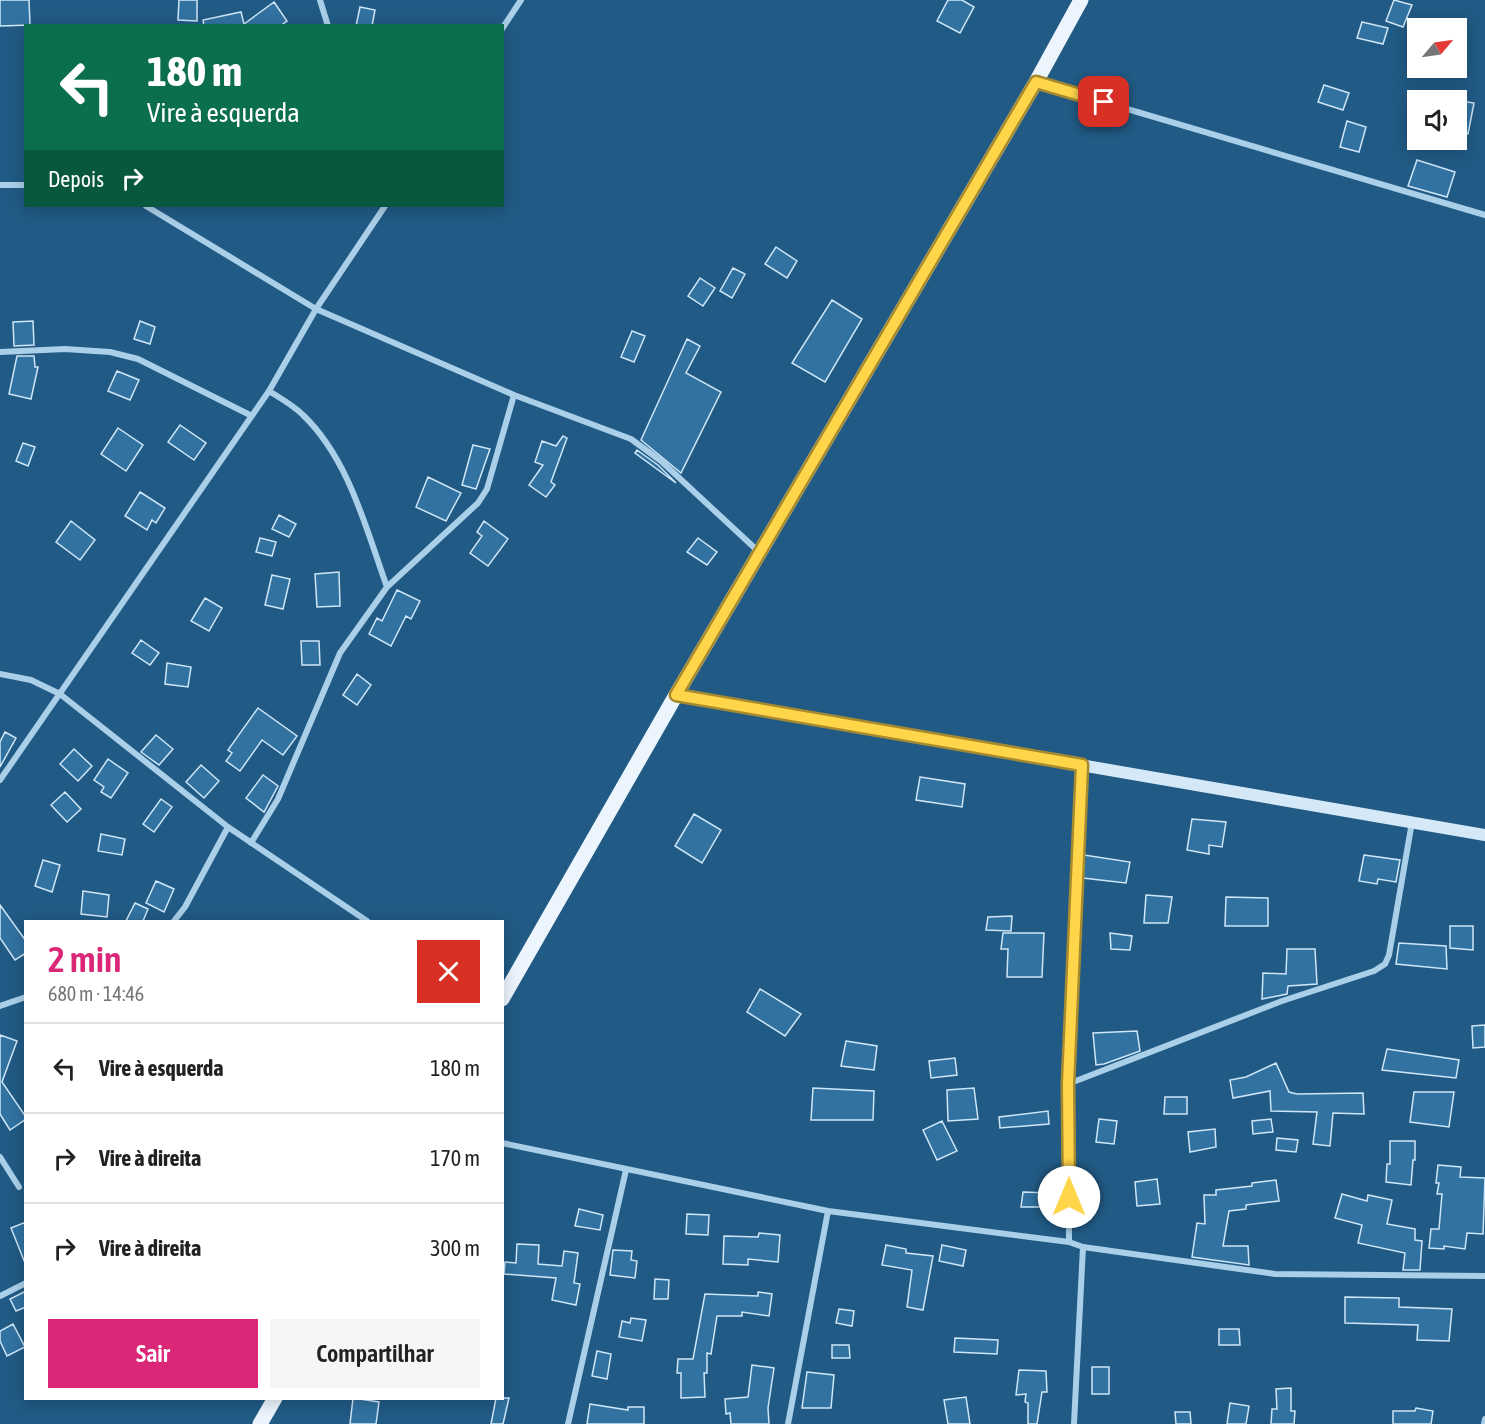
<!DOCTYPE html>
<html lang="pt">
<head>
<meta charset="utf-8">
<style>
	body { margin:0; font-family:"Asap Condensed",sans-serif; background:#f6f6f6; color:#222; height:100vh; display:flex; flex-direction:column; font-size:22px; white-space:nowrap }
	* { box-sizing:border-box; margin:0 }
	p { font-size:20px; color:#767676 }
	.icon { flex:none; width:33px; height:33px; fill:none; stroke:currentColor; stroke-width:2; stroke-linecap:round; stroke-linejoin:round }
	.map { position:relative; flex:1; overflow:hidden }
	.side { position:absolute; left:24px; top:920px; width:480px; height:480px; display:flex; flex-direction:column; background:#fff; border-radius:0px; box-shadow:0 3px 15px #0003 }
	.side>* { flex:none }
	.banner { position:absolute; left:24px; top:24px; width:480px; height:183px; border-radius:0px; box-shadow:0 3px 15px #0003; background:#0b6e4f; color:#fff; overflow:hidden }
	.needle { width:39px; rotate:61deg }
	.buttons { position:absolute; left:1407px; top:18px; display:grid; gap:12px }
	.buttons a { display:grid; place-items:center; width:60px; height:60px; border-radius:0px; background:#fff; box-shadow:0 3px 15px #0003; font-size:30px }
	.pin { position:absolute; display:grid; place-items:center; width:51px; height:51px; color:#fff; margin:-26px; border-radius:12px; box-shadow:0 3px 9px #0006 }
	.me { position:absolute; width:66px; margin:-33px; rotate:0deg; stroke-linejoin:round; filter:drop-shadow(0 0 4px #0008) }
	.turn { display:flex; align-items:center; gap:21px; height:126px; padding:0 24px; font-size:27px }
	.turn .icon { width:78px; height:78px; stroke-width:2.5 }
	.turn b { display:block; font-size:42px; line-height:51px }
	.then { display:flex; align-items:center; height:57px; padding:0 24px; background:#0003; gap:12px; font-size:22px }
	.round { display:grid; place-items:center; flex:none; width:63px; height:63px; border-radius:0px; background:#f6f6f6 }
	.overview { display:flex; align-items:center; justify-content:space-between; height:102px; padding:0 24px }
	h1 { font-size:36px; font-weight:600; line-height:45px; color:#db2777 }
	.cta { display:flex; gap:12px; margin-top:auto; padding:12px 24px }
	.cta a { flex:1; height:69px; border-radius:0px; background:#db2777; color:#fff; font-size:24px; font-weight:600; line-height:69px; text-align:center }
	.cta a+a { background:#f6f6f6; color:#222 }
	ul { padding:0; list-style:none }
	li { display:flex; align-items:center; gap:18px; height:90px; padding:0 24px; border-top:2px solid #e0e0e0 }
	li div { flex:1 }
	li b { display:block; font-size:22px }
	li em { font-style:normal }
	.map>svg:first-child { display:block }
	.building { fill:#3172a1; stroke:#cee6f7; stroke-width:1.5 }
	.lines { fill:none; stroke-linecap:round; stroke-linejoin:round }
	.street { stroke:#aacfe9; stroke-width:6 }
	.secondary { stroke:#d4e8f7; stroke-width:12 }
	.primary { stroke:#ecf5fe; stroke-width:15 }
	.route-casing { stroke:#a68a30; stroke-width:15 }
	.route { stroke:#ffd54a; stroke-width:10 }
</style>
</head>
<body>
<div class="map">
<svg width="1485" height="1424" viewBox="0 0 1485 1424">
	<rect width="100%" height="100%" fill="#215a84"/>
	<path class="building" d="M0,0H29L30,25L0,26Z
		M179,0H197V21L178,20Z
		M948,0H962L974,7L960,33L937,21Z
		M1394,0L1412,5L1403,27L1386,21Z
		M274,2L287,21L280,26H204L203,20L241,12L244,24Z
		M360,7L375,10L372,26H356Z
		M1362,22L1388,28L1383,44L1357,38Z
		M1324,85L1349,93L1343,110L1318,102Z
		M1456,100L1474,103L1468,134L1456,132Z
		M1347,121L1366,127L1359,152L1340,147Z
		M1417,160L1455,172L1447,197L1408,186Z
		M776,247L797,261L787,278L765,264Z
		M733,268L745,274L732,298L720,291Z
		M700,278L715,288L703,306L688,296Z
		M832,300L862,319L825,382L792,363Z
		M33,321L34,345L14,346L13,322Z
		M140,321L155,327L150,344L134,339Z
		M632,331L645,336L634,362L621,357Z
		M687,339L700,346L686,373L721,392L681,473L641,440Z
		M17,356H34L35,367H38L31,399L9,394Z
		M117,371L139,380L130,400L108,391Z
		M180,425L206,443L194,460L168,442Z
		M118,428L143,445L126,471L101,454Z
		M563,436L567,438L551,482L555,485L546,497L529,485L543,465L535,462L542,441L556,446Z
		M23,443L35,447L28,466L16,461Z
		M473,445L490,449L476,489L462,485Z
		M637,450L658,465L676,483L635,453Z
		M428,477L461,493L446,521L416,507Z
		M140,492L165,508L156,523L152,520L147,530L125,516Z
		M279,515L296,524L289,537L272,529Z
		M71,521L95,540L80,560L56,542Z
		M484,521L508,539L488,566L470,553L482,536L477,532Z
		M260,538L276,542L272,556L256,552Z
		M698,538L717,552L707,565L687,552Z
		M339,572L340,606L317,607L315,574Z
		M272,575L290,579L283,609L265,605Z
		M397,590L420,601L411,619L406,616L391,646L369,634L377,618L382,621Z
		M205,598L222,608L209,631L191,621Z
		M141,640L159,653L150,665L132,653Z
		M301,641H319L320,665H302Z
		M167,663L191,667L188,687L165,684Z
		M357,674L371,685L357,705L343,695Z
		M258,708L297,736L283,755L262,740L240,771L226,761L232,753L228,750Z
		M5,732L16,738L0,767V742Z
		M156,735L173,749L159,765L141,752Z
		M74,749L92,766L78,781L60,764Z
		M108,759L128,773L111,798L101,792L104,787L94,780Z
		M201,765L219,781L204,798L186,782Z
		M263,775L278,786L264,812L246,798Z
		M920,777L965,784L962,807L916,800Z
		M65,792L81,809L67,822L51,805Z
		M161,799L172,807L154,832L143,824Z
		M694,814L721,830L702,863L675,846Z
		M1192,819L1226,822L1222,847L1209,845V854L1187,850Z
		M101,834L125,839L122,855L98,851Z
		M1084,855L1130,862L1126,883L1083,878Z
		M1364,855L1400,860L1396,882L1378,879L1377,884L1359,881Z
		M43,860L60,865L52,892L35,886Z
		M156,881L174,889L164,912L146,903Z
		M83,891L109,895L107,917L81,914Z
		M1146,895L1172,897L1168,923H1144Z
		M1226,897L1268,898V926H1225Z
		M135,903L148,909L143,921H126Z
		M0,905L26,941V953L15,960L0,938Z
		M1012,916L1011,931L986,930L988,917Z
		M1450,926H1473V950L1450,948Z
		M1003,933H1044L1042,977H1007L1008,949H1001Z
		M1110,933L1132,936L1130,950L1111,949Z
		M1399,943L1446,946L1447,969L1396,964Z
		M1287,949H1315L1317,984L1288,986L1287,994L1262,999L1263,973L1286,974Z
		M760,989L801,1014L785,1036L747,1012Z
		M1485,1025V1047L1473,1048L1472,1026Z
		M1137,1031L1140,1051L1104,1064L1096,1065L1093,1033Z
		M0,1035L17,1041L2,1082L26,1117V1119L10,1130L0,1114Z
		M846,1041L877,1046L874,1070L841,1066Z
		M1387,1049L1459,1060L1456,1078L1382,1070Z
		M955,1058L957,1075L931,1078L929,1061Z
		M1276,1063L1289,1092L1297,1094L1363,1093L1364,1114L1333,1113L1330,1146L1313,1144L1317,1112L1271,1111L1270,1091L1233,1098L1230,1080L1246,1077Z
		M813,1088L874,1091L873,1120H811Z
		M974,1088L978,1119L948,1121L947,1090Z
		M1414,1092H1454L1449,1127L1410,1122Z
		M1165,1097H1187V1114H1164Z
		M1048,1111L1049,1124L1000,1128L999,1117Z
		M1099,1119L1117,1121L1114,1144L1096,1142Z
		M1271,1119L1273,1132L1253,1134L1252,1121Z
		M942,1121L957,1151L937,1160L923,1130Z
		M1215,1129L1216,1147L1190,1152L1188,1132Z
		M1277,1138L1298,1140L1296,1152L1276,1150Z
		M1390,1141H1415V1160H1413L1411,1185L1386,1182L1387,1164H1390Z
		M1438,1165L1461,1167L1460,1177L1485,1178L1483,1234L1467,1233L1465,1249L1444,1246V1249L1429,1248L1431,1229H1439L1442,1194H1437L1439,1183H1436Z
		M1157,1179L1160,1204L1137,1206L1135,1182Z
		M1276,1180L1279,1201L1246,1205V1209L1229,1211L1223,1246H1248L1249,1265L1192,1257L1197,1223L1205,1224L1204,1195H1216V1190L1252,1186V1183Z
		M1023,1192L1050,1193L1047,1207H1021Z
		M1342,1194L1367,1201L1368,1195L1392,1200L1387,1224L1415,1229V1240L1422,1241L1420,1270H1403L1405,1253L1358,1243L1362,1225L1335,1218Z
		M579,1209L603,1215L600,1230L575,1226Z
		M687,1214L709,1215L708,1235L686,1234Z
		M26,1222V1263H25L11,1228Z
		M759,1233L780,1235L778,1262L748,1259V1265L723,1264L724,1236L758,1237Z
		M517,1244L539,1245L538,1264L562,1266L564,1251L578,1253L574,1283L580,1284L576,1305L552,1300L556,1278L504,1274L505,1262L516,1263Z
		M886,1245L906,1249V1253L933,1256L923,1310L907,1307L912,1270L882,1265Z
		M942,1245L966,1250L963,1266L939,1261Z
		M613,1250L632,1251L631,1260L637,1261L635,1278L610,1275Z
		M655,1279L669,1280L668,1299H654Z
		M26,1291V1307L16,1311L10,1299Z
		M758,1292L772,1294L769,1316L742,1312V1316H717L711,1354L707,1353V1373H704L705,1397L681,1398V1373H677L678,1359H693L705,1294L758,1296Z
		M1345,1297L1399,1298V1307L1452,1309L1449,1341L1417,1340L1418,1325L1345,1323Z
		M839,1309L854,1311L852,1326L836,1323Z
		M631,1318L646,1320L642,1341L619,1337L622,1321L630,1323Z
		M13,1324L25,1347L7,1356L0,1341V1331Z
		M1219,1329H1239L1240,1345H1219Z
		M955,1338L998,1340L997,1354L954,1352Z
		M832,1345H849L850,1358H832Z
		M597,1351L611,1354L607,1379L592,1376Z
		M752,1365L774,1368L768,1408L769,1424H731L730,1413L726,1414L725,1399L748,1397Z
		M1092,1367H1109V1394H1092Z
		M1019,1370L1046,1371L1047,1392H1042L1037,1424H1028V1403L1025,1402L1026,1394L1016,1395Z
		M807,1372L834,1375L831,1408H802Z
		M1291,1388V1411H1295L1294,1424H1271L1272,1409H1277L1276,1389Z
		M966,1397L970,1424H948L944,1400Z
		M353,1398L379,1402L376,1424H350Z
		M496,1398H509L503,1424H491Z
		M1230,1403L1249,1406L1246,1424H1227Z
		M590,1404L628,1410V1407H644V1424H587Z
		M1416,1408L1433,1411L1431,1424H1393V1411H1415Z
		M1175,1412H1190L1191,1424H1176Z"/>
	<g class="lines">
		<path class="street" d="M320,0L328,26
			M502,29L521,0
			M1036,82L1485,215
			M0,185H26
			M146,206L316,309L514,395L631,439L661,461L759,552
			M0,352L65,349L110,352L138,359L252,416
			M269,391C280,398 293,405 303,415C349,459 366,529 387,587
			M0,674L31,680L60,694L228,827L367,921
			M0,780L269,391L316,309L385,206
			M251,843L278,799L340,653L387,587L478,503L487,489L514,395
			M174,921L185,907L228,827
			M0,1006L26,997
			M1068,1084L1282,1001L1374,971L1385,964L1389,955L1412,822
			M502,1143L828,1211L1069,1242L1083,1247L1275,1274L1485,1276
			M0,1157L19,1187
			M1069,1242L1068,1084L1082,766
			M0,1296L26,1283
			M568,1424L626,1170
			M788,1424L828,1211
			M1074,1424L1083,1247
			M1484,1424L1485,1419"/>
		<path class="secondary" d="M676,695L1485,835"/>
		<path class="primary" d="M502,999L676,695L1036,82L1081,0
			M260,1424L275,1398"/>
	</g>
	<g class="lines">
		<defs>
			<path id="route" d="M1069,1197L1068,1084L1082,765L676,695L1036,82L1104,102"/>
		</defs>
		<use href="#route" class="route-casing"/>
		<use href="#route" class="route"/>
	</g>
</svg>
<div class="buttons">
<a><svg class="needle" viewBox="-14 -14 28 28"><path d="M0-13l5 13h-10z" fill="#e53935"/><path d="M0 13l5-13h-10z" fill="#767676"/></svg></a>
<a><svg class="icon" aria-label="sound" viewBox="0 0 24 24"><path d="M4 9h4l5-4v14l-5-4H4zM17 9q2 3 0 6"/></svg></a>
</div>
<div class="pin" style="left:1104px;top:102px;background:#d93025"><svg class="icon" aria-label="arrive" viewBox="0 0 24 24"><path d="M6 21V4h12l-3 4 3 4H6"/></svg></div>
<svg class="me" style="left:1069px;top:1197px" viewBox="-20 -20 40 40"><circle r="19" fill="#fff"/><path d="M0-13L10 11 0 6-10 11z" fill="#ffd54a"/></svg>
<div class="banner">
<div class="turn"><svg class="icon" aria-label="left" viewBox="0 0 24 24"><path d="M17 20v-9H6M10 6l-5 5 5 5"/></svg><div><b>180 m</b>Vire à esquerda</div></div>
<div class="then">Depois<svg class="icon" aria-label="right" viewBox="0 0 24 24"><path d="M7 20v-9h11M14 6l5 5-5 5"/></svg></div>
</div>
<section class="side">
<div class="overview"><div><h1>2 min</h1><p>680 m · 14:46</p></div><a class="round" style="background:#d93025;color:#fff"><svg class="icon" aria-label="close" viewBox="0 0 24 24"><path d="M6 6l12 12M18 6L6 18"/></svg></a></div>
<ul>
<li><svg class="icon" aria-label="left" viewBox="0 0 24 24"><path d="M17 20v-9H6M10 6l-5 5 5 5"/></svg><div><b>Vire à esquerda</b></div><em>180 m</em></li>
<li><svg class="icon" aria-label="right" viewBox="0 0 24 24"><path d="M7 20v-9h11M14 6l5 5-5 5"/></svg><div><b>Vire à direita</b></div><em>170 m</em></li>
<li><svg class="icon" aria-label="right" viewBox="0 0 24 24"><path d="M7 20v-9h11M14 6l5 5-5 5"/></svg><div><b>Vire à direita</b></div><em>300 m</em></li>
</ul>
<div class="cta"><a>Sair</a><a>Compartilhar</a></div>
</section>
</div>
</body>
</html>
